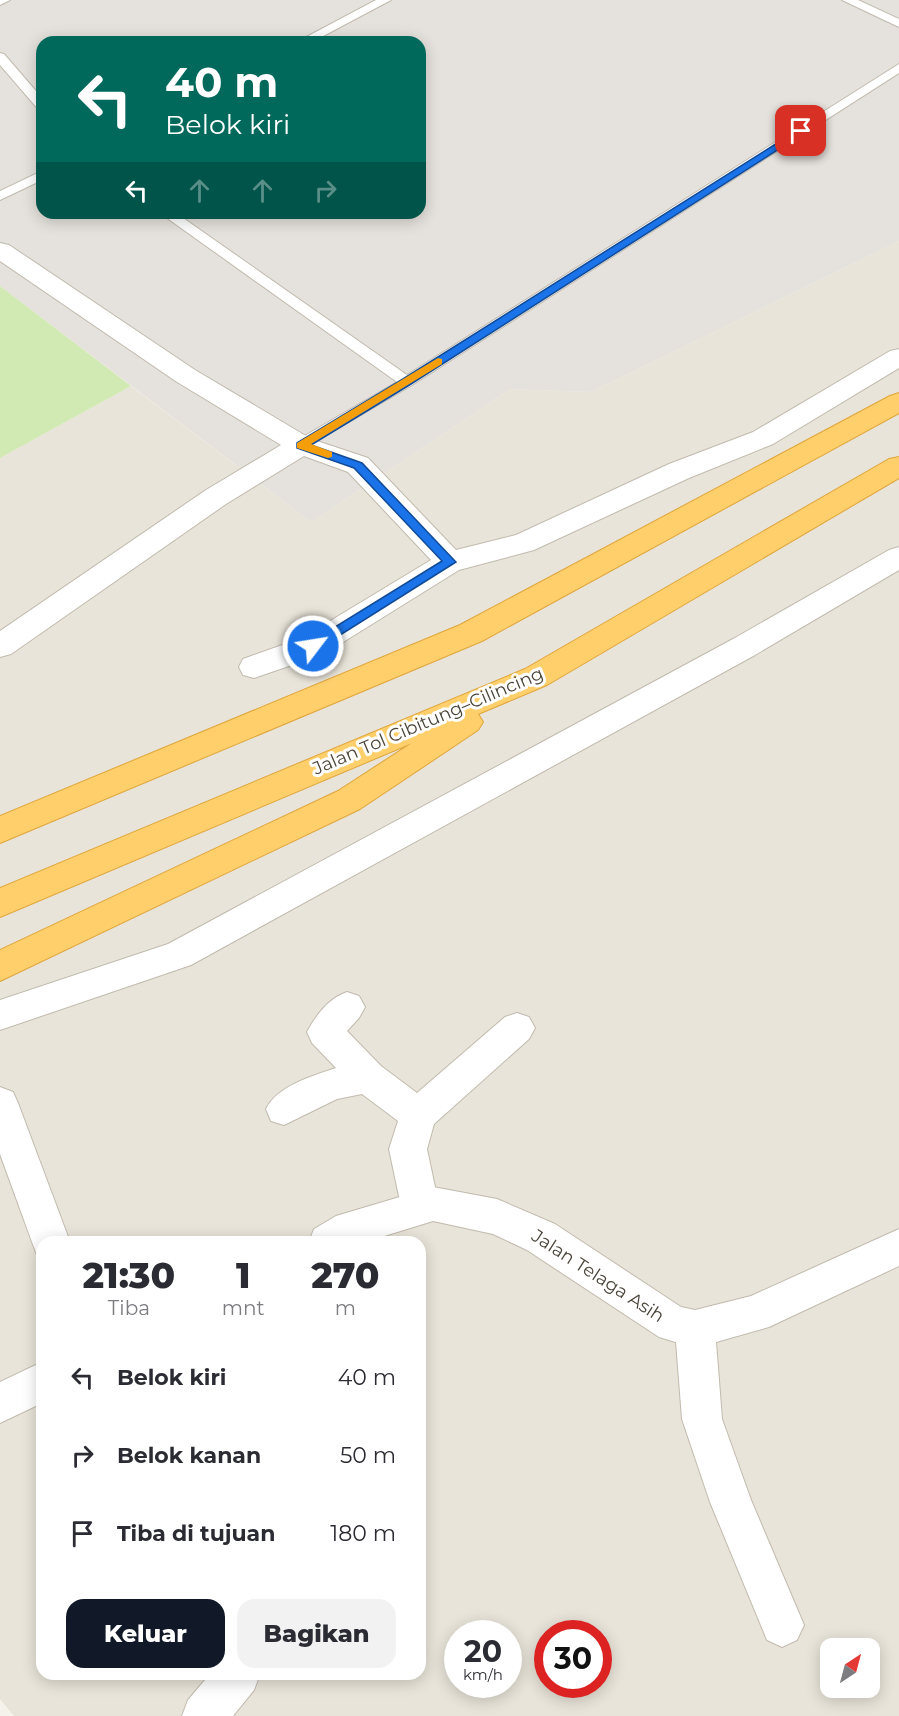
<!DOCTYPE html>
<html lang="id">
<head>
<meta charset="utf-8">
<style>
	body { margin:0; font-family:Montserrat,sans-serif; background:#f2f2f3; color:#2b2b33; height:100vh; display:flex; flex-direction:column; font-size:22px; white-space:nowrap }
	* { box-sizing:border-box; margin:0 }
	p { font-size:20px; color:#7c7c81 }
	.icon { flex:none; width:33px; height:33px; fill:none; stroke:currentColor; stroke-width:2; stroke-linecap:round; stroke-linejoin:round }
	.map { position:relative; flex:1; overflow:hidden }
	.side { position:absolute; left:36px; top:1236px; width:390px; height:444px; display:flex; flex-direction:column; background:#fff; border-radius:18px; box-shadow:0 3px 15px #0003 }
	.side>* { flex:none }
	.banner { position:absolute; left:36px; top:36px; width:390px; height:183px; border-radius:18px; box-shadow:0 3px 15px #0003; background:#00695c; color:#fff; overflow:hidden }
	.needle { width:39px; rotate:36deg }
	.fabs { position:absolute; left:820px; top:1638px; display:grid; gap:12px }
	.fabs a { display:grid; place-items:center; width:60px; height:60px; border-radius:12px; background:#fff; box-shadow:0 3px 15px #0003; font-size:30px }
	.speed { position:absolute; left:444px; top:1620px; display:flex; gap:12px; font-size:30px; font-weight:700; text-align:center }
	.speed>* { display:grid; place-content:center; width:78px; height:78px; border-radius:50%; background:#fff; box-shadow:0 3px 15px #0003; line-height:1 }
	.speed small { font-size:15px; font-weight:400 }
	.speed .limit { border:9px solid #d22; background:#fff; color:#111 }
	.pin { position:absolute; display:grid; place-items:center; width:51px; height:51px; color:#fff; margin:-26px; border-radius:12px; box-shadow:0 3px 9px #0006 }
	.me { position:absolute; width:66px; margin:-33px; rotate:59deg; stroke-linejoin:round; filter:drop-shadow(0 0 4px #0008) }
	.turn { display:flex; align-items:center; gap:21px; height:126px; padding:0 30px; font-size:27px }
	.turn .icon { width:78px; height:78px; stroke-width:2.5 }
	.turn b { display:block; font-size:42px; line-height:51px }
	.lanes { display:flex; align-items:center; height:57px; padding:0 30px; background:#0003; justify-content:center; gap:30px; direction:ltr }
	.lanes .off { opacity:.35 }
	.eta { display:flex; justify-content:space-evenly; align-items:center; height:102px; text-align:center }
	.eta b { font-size:36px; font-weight:800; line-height:42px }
	.cta { display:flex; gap:12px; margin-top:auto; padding:12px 30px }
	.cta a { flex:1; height:69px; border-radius:18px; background:#111827; color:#fff; font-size:24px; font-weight:800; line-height:69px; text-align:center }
	.cta a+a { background:#f2f2f3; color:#2b2b33 }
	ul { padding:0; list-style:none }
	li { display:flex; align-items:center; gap:18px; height:78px; padding:0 30px }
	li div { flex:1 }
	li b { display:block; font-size:22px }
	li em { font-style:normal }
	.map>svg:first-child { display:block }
	.residential { fill:#e9e4d9; fill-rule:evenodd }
	.industrial { fill:#e5e1dc; fill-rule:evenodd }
	.green { fill:#d1eab3 }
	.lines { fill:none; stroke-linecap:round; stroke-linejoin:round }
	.service-casing { stroke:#c1baad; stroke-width:2 }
	.minor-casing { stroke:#c1baad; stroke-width:2 }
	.tertiary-casing { stroke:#c1baad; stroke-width:2 }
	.motorway-casing { stroke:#e0a53a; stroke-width:2 }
	.service { fill:#fff; fill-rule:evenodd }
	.minor { fill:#fff; fill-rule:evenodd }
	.tertiary { fill:#fff; fill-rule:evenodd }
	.motorway { fill:#ffcf6c; fill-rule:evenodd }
	.route { fill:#1a73e8; stroke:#114b97; stroke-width:1.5 }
	.slow { fill:#f59e0b }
	.labels { text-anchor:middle; stroke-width:6; stroke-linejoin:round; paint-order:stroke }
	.street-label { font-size:18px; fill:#4a4338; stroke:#fff }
</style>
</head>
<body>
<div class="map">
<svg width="899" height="1716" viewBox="0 0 899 1716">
	<rect width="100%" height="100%" fill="#f5f2eb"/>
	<path class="residential" d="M899,241V1716H14L0,1699V458L131,386L311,522L510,389L591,392ZM42,1242H420V1674H42ZM458,1634H508V1684H458ZM548,1634H598V1684H548ZM831,1648H870V1688H831Z"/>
	<path class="industrial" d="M0,0H899V241L591,392L510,389L311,522L0,286ZM42,42H420V213H42Z"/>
	<path class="green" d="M0,286L131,386L0,458Z"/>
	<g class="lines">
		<defs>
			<path id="service" d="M0,0H10L0,5Z
				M376,0H391L312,42H297Z
				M842,0H858L899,19V27Z
				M0,53L4,54L42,98V110L38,109L0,65Z
				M899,64V73L412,385L301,450L296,449L294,445L296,441L397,382L160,213H176L407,375Z
				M42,171V180L0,200V191Z"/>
			<path id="minor" d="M0,243L9,245L195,370L311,439L368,458L456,550L516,535L669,464L753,432L890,351L899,349V368L773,444L689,478L534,550L459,570L324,654L254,678L243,675L239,667L243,659L302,638L431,560L348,472L304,456L226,504L11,654L0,657V631L206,490L281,445L177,382L0,261Z
				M899,547V570L755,655L191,965L0,1030V1000L168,944L733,639L889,550Z
				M347,992L359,996L365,1007L359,1018L347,1031L381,1066L417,1093L505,1017L517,1013L529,1017L535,1028L529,1039L434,1124L427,1149L439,1206L433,1218L420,1224L407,1218L401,1206L389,1149L398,1121L362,1094L337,1099L284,1125L271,1121L266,1109C277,1086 312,1076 336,1068L312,1043L307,1032C316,1015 329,998 347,992Z
				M0,1087L13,1092L18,1103L70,1242H42V1256L37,1255L32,1242L0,1154Z
				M695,1310L709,1315L715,1329L722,1419L751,1500L804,1625L797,1640L782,1647L767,1640L710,1502L682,1419L675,1329L681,1315Z
				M42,1362V1403L0,1423V1382Z"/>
			<path id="tertiary" d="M433,1187L497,1199L555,1224L681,1307L695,1310L751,1296L899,1229V1266L769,1327L695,1348L659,1337L527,1250L493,1234L433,1221L365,1242H309L314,1229L336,1216Z
				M210,1674H260L254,1690L233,1716H182L188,1700Z"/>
			<path id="motorway" d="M899,393V413L482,641L0,843V816L460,625L890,396Z
				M899,457V478L547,685L478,714L483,722L478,730L360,809L0,981V950L338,791L412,743L0,917V888L525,669L889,459Z"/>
		</defs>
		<use href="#service" class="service-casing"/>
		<use href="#minor" class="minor-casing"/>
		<use href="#tertiary" class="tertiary-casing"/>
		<use href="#motorway" class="motorway-casing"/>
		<use href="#service" class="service"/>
		<use href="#minor" class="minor"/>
		<use href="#tertiary" class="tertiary"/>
		<use href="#motorway" class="motorway"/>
	</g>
	<path class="route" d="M801,128L805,131L804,133L411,384L311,445L362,463L456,562L318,649H309L307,646L309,643L442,561L354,468L297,448V443L403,379Z"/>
	<path class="slow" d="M438,358L442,359V364L311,444L332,452V457L328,458L297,448V443Z"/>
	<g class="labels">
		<g class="street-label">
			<text transform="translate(428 721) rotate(-23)" y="6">Jalan Tol Cibitung–Cilincing</text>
			<text transform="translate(598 1276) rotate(33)" y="6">Jalan Telaga Asih</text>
		</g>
	</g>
</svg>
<div class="fabs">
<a><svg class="needle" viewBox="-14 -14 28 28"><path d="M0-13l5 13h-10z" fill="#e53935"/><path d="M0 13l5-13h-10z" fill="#7c7c81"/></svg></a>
</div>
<div class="speed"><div>20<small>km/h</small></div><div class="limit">30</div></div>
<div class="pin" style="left:801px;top:131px;background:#d93025"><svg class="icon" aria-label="arrive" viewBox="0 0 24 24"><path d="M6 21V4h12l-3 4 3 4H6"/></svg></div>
<svg class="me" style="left:313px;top:646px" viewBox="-20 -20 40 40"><circle r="17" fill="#1a73e8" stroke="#fff" stroke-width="3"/><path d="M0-11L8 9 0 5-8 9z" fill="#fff"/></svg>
<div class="banner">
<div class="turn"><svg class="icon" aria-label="left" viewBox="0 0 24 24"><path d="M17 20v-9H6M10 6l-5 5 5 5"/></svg><div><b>40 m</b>Belok kiri</div></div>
<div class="lanes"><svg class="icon" aria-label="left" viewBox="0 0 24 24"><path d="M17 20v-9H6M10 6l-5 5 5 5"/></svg><svg class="icon off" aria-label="ahead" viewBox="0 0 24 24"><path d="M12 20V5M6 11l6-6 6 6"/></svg><svg class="icon off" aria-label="ahead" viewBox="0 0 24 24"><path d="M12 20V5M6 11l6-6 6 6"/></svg><svg class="icon off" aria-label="right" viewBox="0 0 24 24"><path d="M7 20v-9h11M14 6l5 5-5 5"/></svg></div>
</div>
<section class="side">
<div class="eta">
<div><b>21:30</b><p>Tiba</p></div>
<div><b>1</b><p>mnt</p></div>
<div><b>270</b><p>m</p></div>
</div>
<ul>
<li><svg class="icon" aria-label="left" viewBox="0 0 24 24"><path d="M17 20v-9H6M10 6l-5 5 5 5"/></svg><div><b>Belok kiri</b></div><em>40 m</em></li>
<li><svg class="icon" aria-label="right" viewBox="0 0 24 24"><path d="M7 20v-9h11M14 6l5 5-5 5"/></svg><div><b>Belok kanan</b></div><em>50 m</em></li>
<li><svg class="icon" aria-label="arrive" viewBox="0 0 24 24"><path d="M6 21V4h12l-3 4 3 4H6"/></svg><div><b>Tiba di tujuan</b></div><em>180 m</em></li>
</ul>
<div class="cta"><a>Keluar</a><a>Bagikan</a></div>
</section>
</div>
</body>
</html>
